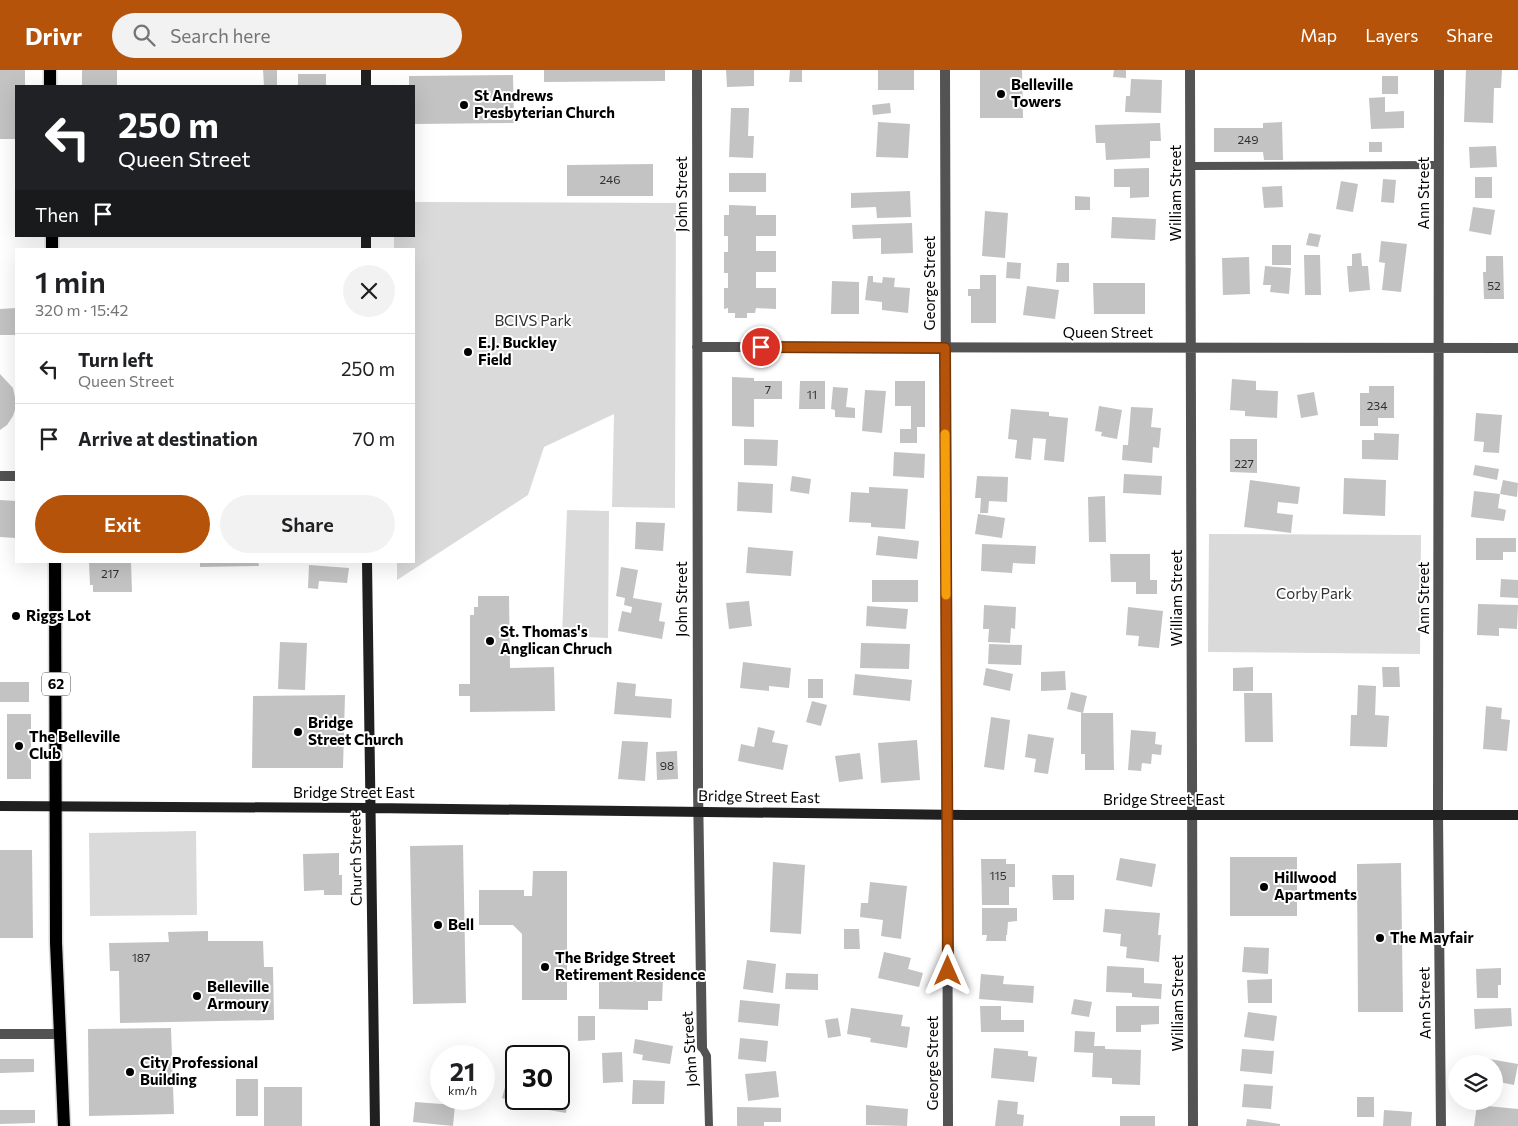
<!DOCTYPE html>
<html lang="en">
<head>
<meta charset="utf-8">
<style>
	body { margin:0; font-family:Commissioner,sans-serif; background:#f2f2f2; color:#202124; height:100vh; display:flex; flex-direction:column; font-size:19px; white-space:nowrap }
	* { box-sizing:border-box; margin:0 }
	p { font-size:16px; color:#757577 }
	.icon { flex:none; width:28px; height:28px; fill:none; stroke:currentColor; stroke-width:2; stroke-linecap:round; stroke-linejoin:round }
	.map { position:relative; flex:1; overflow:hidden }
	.side { position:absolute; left:15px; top:178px; width:400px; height:315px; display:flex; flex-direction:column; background:#fff; border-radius:0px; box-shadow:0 5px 20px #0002 }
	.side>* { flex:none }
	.banner { position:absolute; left:15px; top:15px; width:400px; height:152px; border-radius:0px; box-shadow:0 5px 20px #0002; background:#202124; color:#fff; overflow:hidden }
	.controls { position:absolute; left:1448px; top:985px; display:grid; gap:10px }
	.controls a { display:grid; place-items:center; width:55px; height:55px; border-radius:50%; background:#fff; box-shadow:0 5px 20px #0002; font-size:25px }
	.speed { position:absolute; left:430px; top:975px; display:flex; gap:10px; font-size:25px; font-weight:700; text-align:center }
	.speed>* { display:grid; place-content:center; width:65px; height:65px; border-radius:50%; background:#fff; box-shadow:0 5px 20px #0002; line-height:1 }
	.speed small { font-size:12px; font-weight:400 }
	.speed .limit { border:2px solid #111; border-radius:8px; background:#fff; color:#111 }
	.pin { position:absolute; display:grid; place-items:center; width:42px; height:42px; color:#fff; margin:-21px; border:2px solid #fff; border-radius:50%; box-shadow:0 1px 5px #0007 }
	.me { position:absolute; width:55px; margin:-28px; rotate:0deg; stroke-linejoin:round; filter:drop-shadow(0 0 4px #0008) }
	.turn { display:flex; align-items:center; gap:18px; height:105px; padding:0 20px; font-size:22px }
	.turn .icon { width:65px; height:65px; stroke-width:2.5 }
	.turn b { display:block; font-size:35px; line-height:42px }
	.then { display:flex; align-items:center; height:48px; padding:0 20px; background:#0003; gap:10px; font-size:19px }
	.round { display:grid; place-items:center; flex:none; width:52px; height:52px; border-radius:26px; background:#f2f2f2 }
	.headline { display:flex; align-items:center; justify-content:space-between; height:85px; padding:0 20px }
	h1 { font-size:30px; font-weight:600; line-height:38px }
	.action { display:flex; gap:10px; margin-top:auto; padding:10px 20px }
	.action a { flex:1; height:58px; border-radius:30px; background:#b45309; color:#fff; font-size:20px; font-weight:600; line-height:58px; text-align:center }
	.action a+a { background:#f2f2f2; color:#202124 }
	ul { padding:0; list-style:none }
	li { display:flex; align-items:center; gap:15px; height:70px; padding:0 20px; border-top:1px solid #e0e0e0 }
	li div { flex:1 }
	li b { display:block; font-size:19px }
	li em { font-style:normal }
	header { display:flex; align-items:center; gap:30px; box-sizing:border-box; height:70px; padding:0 25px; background:#b45309; color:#fff }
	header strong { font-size:24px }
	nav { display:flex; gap:28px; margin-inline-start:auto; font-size:18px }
	.search { width:350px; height:45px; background:#f2f2f2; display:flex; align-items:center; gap:12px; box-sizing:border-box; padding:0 18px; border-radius:28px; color:#757577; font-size:19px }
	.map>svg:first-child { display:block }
	.green { fill:#dadada }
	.building { fill:#c3c3c3 }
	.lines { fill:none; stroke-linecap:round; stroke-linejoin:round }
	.primary-casing { stroke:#dbdbdb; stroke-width:15 }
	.lane { stroke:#535353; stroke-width:8 }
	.street { stroke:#535353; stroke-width:10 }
	.secondary { stroke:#202020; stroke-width:10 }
	.primary { stroke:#000; stroke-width:12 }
	.route-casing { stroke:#753606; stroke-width:12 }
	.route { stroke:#b45309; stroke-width:9 }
	.slow { stroke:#f59e0b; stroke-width:9 }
	.poi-dot { fill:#000; stroke:#fff; stroke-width:2 }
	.labels { text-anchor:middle; stroke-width:4; stroke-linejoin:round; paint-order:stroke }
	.number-label { font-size:12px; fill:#313131 }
	.shield { fill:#fff; stroke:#4c4c4c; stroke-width:1 }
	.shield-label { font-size:14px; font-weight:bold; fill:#000 }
	.poi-label { font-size:15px; font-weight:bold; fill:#000; stroke:#fff; text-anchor:start }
	.street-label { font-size:15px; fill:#000; stroke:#fff }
	.park-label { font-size:15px; fill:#313131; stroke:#fff }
</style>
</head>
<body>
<header>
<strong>Drivr</strong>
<div class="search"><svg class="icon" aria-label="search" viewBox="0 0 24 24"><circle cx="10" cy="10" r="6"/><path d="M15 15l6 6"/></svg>Search here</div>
<nav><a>Map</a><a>Layers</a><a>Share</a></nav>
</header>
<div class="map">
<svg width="1518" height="1056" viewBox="0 0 1518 1056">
	<rect width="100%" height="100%" fill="#fff"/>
	<path class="green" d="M414,132L676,133L675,438L612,437L614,344L544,377L528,425L397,510V491H414V179H394V166H414Z
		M567,440L609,441L608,568L562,566Z
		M1209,464L1421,465L1420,584L1208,582Z
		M196,761L197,845L90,846L89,763Z"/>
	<path class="building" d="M0,0H25V16H16V69H0Z
		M82,0H117V16H82Z
		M263,0H277V16H264Z
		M544,0H665V11L544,12Z
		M726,0H754V16L727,17Z
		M790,0H802V12H789Z
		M878,0H914V20H878Z
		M980,0H1022L1023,48H980Z
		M1114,0H1126V8L1113,7Z
		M1466,0H1502L1501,18H1494L1493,53L1464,52Z
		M298,4H326V16H298Z
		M513,5L514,53L414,54V16H409V6Z
		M1382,6H1398V24H1382Z
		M1131,9L1162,10L1161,43L1125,42L1126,26H1130Z
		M1385,27V42L1404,41V58L1371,59L1369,28Z
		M890,33L891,43L873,45L872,35Z
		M731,38H749L748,66H754L753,88L729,87Z
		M878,52L910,54L908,88L876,87Z
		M1282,52L1283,90H1264L1263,82H1214V58H1263V53Z
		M1160,53L1161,71H1150V88L1106,90L1105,73H1096L1095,55Z
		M1369,72H1382V82H1369Z
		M1496,76L1497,97L1470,98L1469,77Z
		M653,94V126H567V95Z
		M1149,98V127L1130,128V117H1114V99Z
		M729,103H766V122H729Z
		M1475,107H1492V128H1475Z
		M1383,109L1396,110L1394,133L1381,132Z
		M1341,111L1358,114L1353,142L1336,139Z
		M1282,116L1283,137L1264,138L1262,117Z
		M910,121L911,147L877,148L876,137L851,138V123Z
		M1075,126L1090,127V140H1075Z
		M729,135L756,136V145H776V166H756V181H776V202H756V218H776V239L756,238L755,243H747V248H735V243H728V238L724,239V218H728V203H724V182H728V166H724V145H729Z
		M1473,137L1495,140L1491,165L1469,161Z
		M985,141L1008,143L1005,188L982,186Z
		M1112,147L1156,149L1155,170L1111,168Z
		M912,153L913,183L881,184V168L853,169L852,155Z
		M1309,163L1321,165L1318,177L1306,175Z
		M1381,171L1407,174L1401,222L1382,220L1385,193L1379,192Z
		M1272,175H1291V195H1272Z
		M1361,183L1362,196H1368L1370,220L1349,222L1347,196H1352V184Z
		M1304,185H1320L1321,225H1305Z
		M1486,186H1503L1504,229H1484L1483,202H1486Z
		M1249,187L1250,224L1223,225L1222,188Z
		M1007,192L1021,193L1020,209L1006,208Z
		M1057,193H1069V212H1056Z
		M1265,196L1291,198L1289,224L1270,222L1271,215H1263Z
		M980,205H996V253H971V226H968V219H980Z
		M868,206H873V212L882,213L883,207L895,208L894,217L910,218L908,243L882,240V232L865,230Z
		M832,211L859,212V244H831Z
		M1093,213H1145V244H1094Z
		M1027,216L1059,220L1055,249L1023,245Z
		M16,238V265H0V239Z
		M0,304L13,318L15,327L16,337L13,346L7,355L0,360Z
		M732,307L754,308V311H782V329H754V357L732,356Z
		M1232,309L1256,311V320L1278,321L1277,348L1245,346V341L1230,340Z
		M800,311H825V339H799Z
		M895,311H925V357H917V373H900V359H911V336H895Z
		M1369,316H1394V348H1378V356H1360V323H1369Z
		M833,317L848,318L846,337L855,338V348L835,347V340L831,339Z
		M865,320L886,321L882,363L862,361Z
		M1314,322L1318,345L1301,348L1297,325Z
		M1099,336L1122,340L1117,369L1101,366L1102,362L1095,361Z
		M1131,337L1153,338L1151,357L1161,358L1159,378L1153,377L1152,393L1122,390L1123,375H1128Z
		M1011,339L1049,342V346L1068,348L1064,392L1044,390L1046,369L1033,368L1031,390L1015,388L1017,370L1008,369Z
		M1476,343L1502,345L1499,383L1483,382L1484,372L1474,371Z
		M1374,363L1399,364L1398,390L1362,389V370H1374Z
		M744,369L778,370L777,396L744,395Z
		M1230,369H1257V403L1230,402Z
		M894,382L925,384L924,408L893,406Z
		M1475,395L1499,399L1497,410L1473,405Z
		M1124,404L1162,406L1161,425L1123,423Z
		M792,406L811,409L809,424L790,421Z
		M977,406L1008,407L1007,432L989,431L988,443H980L981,428H975Z
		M1344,408L1386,410L1385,446L1343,444Z
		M1250,410L1300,417L1298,434L1278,432L1277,443L1293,445L1291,463L1244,457Z
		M1503,410L1518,413L1517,427L1500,424Z
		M738,412L773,414L772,443L737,441Z
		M869,417L908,419L905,459L871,457V453L849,452L851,422L869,423Z
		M1474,421L1500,424L1498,438L1506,440L1504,451L1471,447Z
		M1105,426L1106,472H1089L1088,427Z
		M0,430L16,431V468L0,467Z
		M978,444L1005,448L1002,468L975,464Z
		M636,452L665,453L663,481L635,479Z
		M878,466L919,471L917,489L876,485Z
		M1476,468H1516V482H1503V490H1476Z
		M982,474L1036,476L1035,494L1013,493L1012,503L981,501Z
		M748,477L793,481L791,506L746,503Z
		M1110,484H1150V510H1157V524H1136V512H1111Z
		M200,491H258L259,496L200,497Z
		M89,492H131L132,522H93V515H90Z
		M309,495L349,498L347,513L319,511L318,519L308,518Z
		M621,497L638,500L633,528L662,533L659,551L665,552L662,569L618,561L622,541L631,543L632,537L624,535L625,528L616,526Z
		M1501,509L1518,510V528L1500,527Z
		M872,510H918V532H872Z
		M478,526H509L510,598L554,597L555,641L470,642V626H459V614H470V545H474V537H478Z
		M749,531L752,556L729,559L726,533Z
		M1478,534L1518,535L1517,559L1499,558V566L1477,565Z
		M984,535L1016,537L1015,559L1011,558L1010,573L988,572L989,559H983Z
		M867,536L908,539L906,559L866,556Z
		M1128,537L1163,541L1159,578L1138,576L1139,566L1126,565Z
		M280,572L307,573L305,620L278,619Z
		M861,573L910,574L909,599L860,598Z
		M989,574L1022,575L1021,595L988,594Z
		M743,592L791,598L789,618L769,616V621L740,618Z
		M1253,597V621H1233V598Z
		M1382,597H1399L1400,617H1383Z
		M986,598L1013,604L1010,621L983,615Z
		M1065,601L1066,620L1041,621V602Z
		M855,604L912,610L910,631L853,625Z
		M808,609H823V628H808Z
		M0,612H29V632H0Z
		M617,612L636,614L635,626L672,629L671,648L614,644Z
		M1358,615L1376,616L1375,645L1389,646L1387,677L1350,676L1351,645H1357Z
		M1071,622L1087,626L1083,643L1067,639Z
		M1244,623H1272L1273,672H1245Z
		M345,625L343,698H252L253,626Z
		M812,631L827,635L821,656L806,652Z
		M1486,636L1502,638L1501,649L1510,650L1507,681L1483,679Z
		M1081,643H1113L1114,700H1085V684H1081Z
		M7,644H31V709H7Z
		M991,647L1010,650L1004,700L984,697Z
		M758,657L775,661L772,672L788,675L783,700L738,691L741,674L754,677Z
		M1131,660L1156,662L1155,674L1162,675L1161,685L1152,684L1151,694L1142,693L1141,701L1128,700Z
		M1028,664L1054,668L1048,704L1034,702L1036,689L1025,687Z
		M917,670L920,710L881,713L878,673Z
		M622,671L648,672L645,711L618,709Z
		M677,681L678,709L657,710L656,682Z
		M860,683L863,709L839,712L835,686Z
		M463,775L466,933L413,934L410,776Z
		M0,780H32L33,868H0Z
		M339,783V805H342V825H324V820L304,821L303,784Z
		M1230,787H1297V846H1230Z
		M1120,788L1156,794L1152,817L1116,810Z
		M981,789H1006V794H1015V817H1009V835H982Z
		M773,792L805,795L801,864L770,862Z
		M1401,793L1403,942H1358L1357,794Z
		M533,801H567V930H522V864L513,855H479V820H524V826H532Z
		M1052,805H1074V830H1053Z
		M870,812L907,816L901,869L881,866L883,850L860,847L861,833H868Z
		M982,838H1017V851L1008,852L1007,865H1006V871H986L987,865H982Z
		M1105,839L1160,843L1158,865H1161L1159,892L1126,888L1127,877L1120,876L1121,864L1103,862Z
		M844,859H859L860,879H844Z
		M208,861V871H263L264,897H273L274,950L120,953L119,901H110L109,873L169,872L168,862Z
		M1244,877L1269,878L1268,904L1242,902Z
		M884,882L911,888L908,899L923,903L919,917L878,908Z
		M747,890L776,894L773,923L743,919Z
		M1107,896L1144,898V913L1162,914L1161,929L1132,927V923L1106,922Z
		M1501,898V915H1498V928H1477L1476,899Z
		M642,900H654V909H663L662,931H648V940L599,939V907H642Z
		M786,903L818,904V920L785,919Z
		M981,904L1004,906L1003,914L1034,916L1033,933L979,929Z
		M1272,909V933H1248L1247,910Z
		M1074,929L1092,932L1089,947L1071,944Z
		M740,930L780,934L778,956L738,952Z
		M980,936H1001V950H1024V962H981Z
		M1116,936H1159V954L1141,955V962H1116Z
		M851,938L903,945L901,956L910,957L907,978L870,972L871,968L847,964Z
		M1511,938L1512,956L1475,959L1474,939Z
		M1248,942L1277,946L1274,971L1244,967Z
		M578,946H595V970L578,971Z
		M838,948L841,966L828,968L825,950Z
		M171,958L174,1044L89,1046L88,959Z
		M1075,961L1095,962L1094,976H1105V979L1141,980L1140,1015L1112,1014V1008L1092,1007L1093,983L1074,982Z
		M740,968L768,971L766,992L738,989Z
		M635,969L673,976L670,994L642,990L643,985L633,983Z
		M994,978L1028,981V986L1037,987L1034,1012L991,1008Z
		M1242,979L1274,981L1272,1004L1240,1001Z
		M622,982L623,1012L603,1013L602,983Z
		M1478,987L1518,994L1514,1015L1494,1011V994H1476Z
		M0,989H34V1002L0,1003Z
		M776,1001L779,1027L748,1031L745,1004Z
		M509,1003L516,1005V1029H532L530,1036L502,1028Z
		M236,1009H258V1046H236Z
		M633,1010L665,1011L664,1034H632Z
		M1244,1014L1273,1016L1271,1039L1242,1037Z
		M559,1015L570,1017L566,1043L537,1038L539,1029H559Z
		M264,1017H302V1056H264Z
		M1357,1027H1374V1047H1357Z
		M998,1030L1018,1032L1017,1044L1024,1045L1023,1056H995Z
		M415,1032L455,1035L453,1056L413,1052Z
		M866,1035L908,1039L907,1056L866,1055Z
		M1477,1035L1518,1039V1056H1474Z
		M737,1037L781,1038V1052H764V1056H737Z
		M0,1040H35V1053L0,1054Z
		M1384,1040L1412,1042L1411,1056H1383Z
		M1120,1046H1155V1056H1120Z
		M1247,1049L1280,1054V1056H1246Z"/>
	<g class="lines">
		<defs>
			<path id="primary" d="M50,0V16
				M52,166V179
				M55,491L56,873L64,1056"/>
		</defs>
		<use href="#primary" class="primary-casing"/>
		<path class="lane" d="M1191,96L1439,95
			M702,977L707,986L709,1056"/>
		<path class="street" d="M697,0L698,718L702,977
			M945,0L948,1056
			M1190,0L1193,1056
			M1439,0L1438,745L1441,1056
			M697,277L1518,278
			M0,406H16
			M0,964H60"/>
		<path class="secondary" d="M366,0V16
			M366,166V179
			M367,491L375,1056
			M0,736L370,738L965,745H1518"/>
		<use href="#primary" class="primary"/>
	</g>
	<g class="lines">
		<defs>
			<path id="route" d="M761,277L945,278L948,901"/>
		</defs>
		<use href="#route" class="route-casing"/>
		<use href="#route" class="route"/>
		<path class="slow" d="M945,364L946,525"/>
	</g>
	<g class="poi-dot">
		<circle cx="1001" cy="24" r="5"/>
		<circle cx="464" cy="35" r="5"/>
		<circle cx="468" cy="282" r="5"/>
		<circle cx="16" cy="546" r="5"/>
		<circle cx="490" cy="571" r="5"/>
		<circle cx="298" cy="662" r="5"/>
		<circle cx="19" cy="676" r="5"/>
		<circle cx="1264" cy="817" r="5"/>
		<circle cx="438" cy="855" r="5"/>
		<circle cx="1380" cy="868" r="5"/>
		<circle cx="545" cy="897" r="5"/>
		<circle cx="197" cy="926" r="5"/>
		<circle cx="130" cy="1002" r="5"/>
	</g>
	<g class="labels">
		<g class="number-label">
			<text x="1248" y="74">249</text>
			<text x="610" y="114">246</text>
			<text x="1494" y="220">52</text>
			<text x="768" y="324">7</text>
			<text x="812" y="329">11</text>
			<text x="1377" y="340">234</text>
			<text x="1244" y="398">227</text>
			<text x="110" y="508">217</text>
			<text x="667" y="700">98</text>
			<text x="998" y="810">115</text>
			<text x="141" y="892">187</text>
		</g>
		<rect class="shield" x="42" y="602.5" width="28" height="23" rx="4"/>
		<g class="shield-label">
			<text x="56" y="619">62</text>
		</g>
		<g class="poi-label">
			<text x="1011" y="20">Belleville<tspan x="1011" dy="17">Towers</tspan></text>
			<text x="474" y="31">St Andrews<tspan x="474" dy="17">Presbyterian Church</tspan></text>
			<text x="478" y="278">E.J. Buckley<tspan x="478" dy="17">Field</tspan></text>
			<text x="26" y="551">Riggs Lot</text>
			<text x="500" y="567">St. Thomas's<tspan x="500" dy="17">Anglican Chruch</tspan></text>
			<text x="308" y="658">Bridge<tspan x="308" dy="17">Street Church</tspan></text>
			<text x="29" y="672">The Belleville<tspan x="29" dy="17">Club</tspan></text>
			<text x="1274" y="813">Hillwood<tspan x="1274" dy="17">Apartments</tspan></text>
			<text x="448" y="860">Bell</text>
			<text x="1390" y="873">The Mayfair</text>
			<text x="555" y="893">The Bridge Street<tspan x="555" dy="17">Retirement Residence</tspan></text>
			<text x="207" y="922">Belleville<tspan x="207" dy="17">Armoury</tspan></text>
			<text x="140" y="998">City Professional<tspan x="140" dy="17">Building</tspan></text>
		</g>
		<g class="street-label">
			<text transform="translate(1176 123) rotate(-90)" y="5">William Street</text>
			<text transform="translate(1424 123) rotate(-90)" y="5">Ann Street</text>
			<text transform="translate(682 124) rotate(-90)" y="5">John Street</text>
			<text transform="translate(930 213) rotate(-90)" y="5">George Street</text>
			<text x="1108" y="268">Queen Street</text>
			<text transform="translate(1177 528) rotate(-90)" y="5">William Street</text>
			<text transform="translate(1424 528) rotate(-90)" y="5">Ann Street</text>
			<text transform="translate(682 529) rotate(-90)" y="5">John Street</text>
			<text x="354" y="728">Bridge Street East</text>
			<text transform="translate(759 727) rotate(1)" y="5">Bridge Street East</text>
			<text x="1164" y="735">Bridge Street East</text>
			<text transform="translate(356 789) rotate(-91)" y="5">Church Street</text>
			<text transform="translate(1178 933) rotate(-90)" y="5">William Street</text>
			<text transform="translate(1425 933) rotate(-91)" y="5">Ann Street</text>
			<text transform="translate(690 979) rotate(-94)" y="5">John Street</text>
			<text transform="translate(933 993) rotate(-90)" y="5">George Street</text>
		</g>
		<g class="park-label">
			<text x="533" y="256">BCIVS Park</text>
			<text x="1314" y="529">Corby Park</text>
		</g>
	</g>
</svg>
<div class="controls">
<a><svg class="icon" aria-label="layers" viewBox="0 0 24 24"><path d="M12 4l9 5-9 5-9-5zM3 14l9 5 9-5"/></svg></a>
</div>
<div class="speed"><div>21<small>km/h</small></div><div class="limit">30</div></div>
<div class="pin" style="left:761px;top:277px;background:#d93025"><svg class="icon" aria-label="arrive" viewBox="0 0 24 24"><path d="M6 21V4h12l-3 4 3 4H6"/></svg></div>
<svg class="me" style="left:948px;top:901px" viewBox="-20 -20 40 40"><path d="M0-17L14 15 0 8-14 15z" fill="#b45309" stroke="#fff" stroke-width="4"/></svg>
<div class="banner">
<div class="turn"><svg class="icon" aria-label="left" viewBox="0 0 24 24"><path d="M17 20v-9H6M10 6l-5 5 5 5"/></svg><div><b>250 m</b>Queen Street</div></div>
<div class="then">Then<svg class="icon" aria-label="arrive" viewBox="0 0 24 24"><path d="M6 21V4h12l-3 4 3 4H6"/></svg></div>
</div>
<section class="side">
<div class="headline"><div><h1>1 min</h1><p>320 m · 15:42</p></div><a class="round"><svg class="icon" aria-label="close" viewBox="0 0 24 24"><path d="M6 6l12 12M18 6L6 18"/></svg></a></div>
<ul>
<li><svg class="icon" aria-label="left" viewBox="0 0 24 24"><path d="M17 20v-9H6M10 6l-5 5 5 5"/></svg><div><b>Turn left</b><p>Queen Street</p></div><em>250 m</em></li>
<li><svg class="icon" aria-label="arrive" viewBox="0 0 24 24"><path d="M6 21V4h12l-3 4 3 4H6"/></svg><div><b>Arrive at destination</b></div><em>70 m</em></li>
</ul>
<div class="action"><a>Exit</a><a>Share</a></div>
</section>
</div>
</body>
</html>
